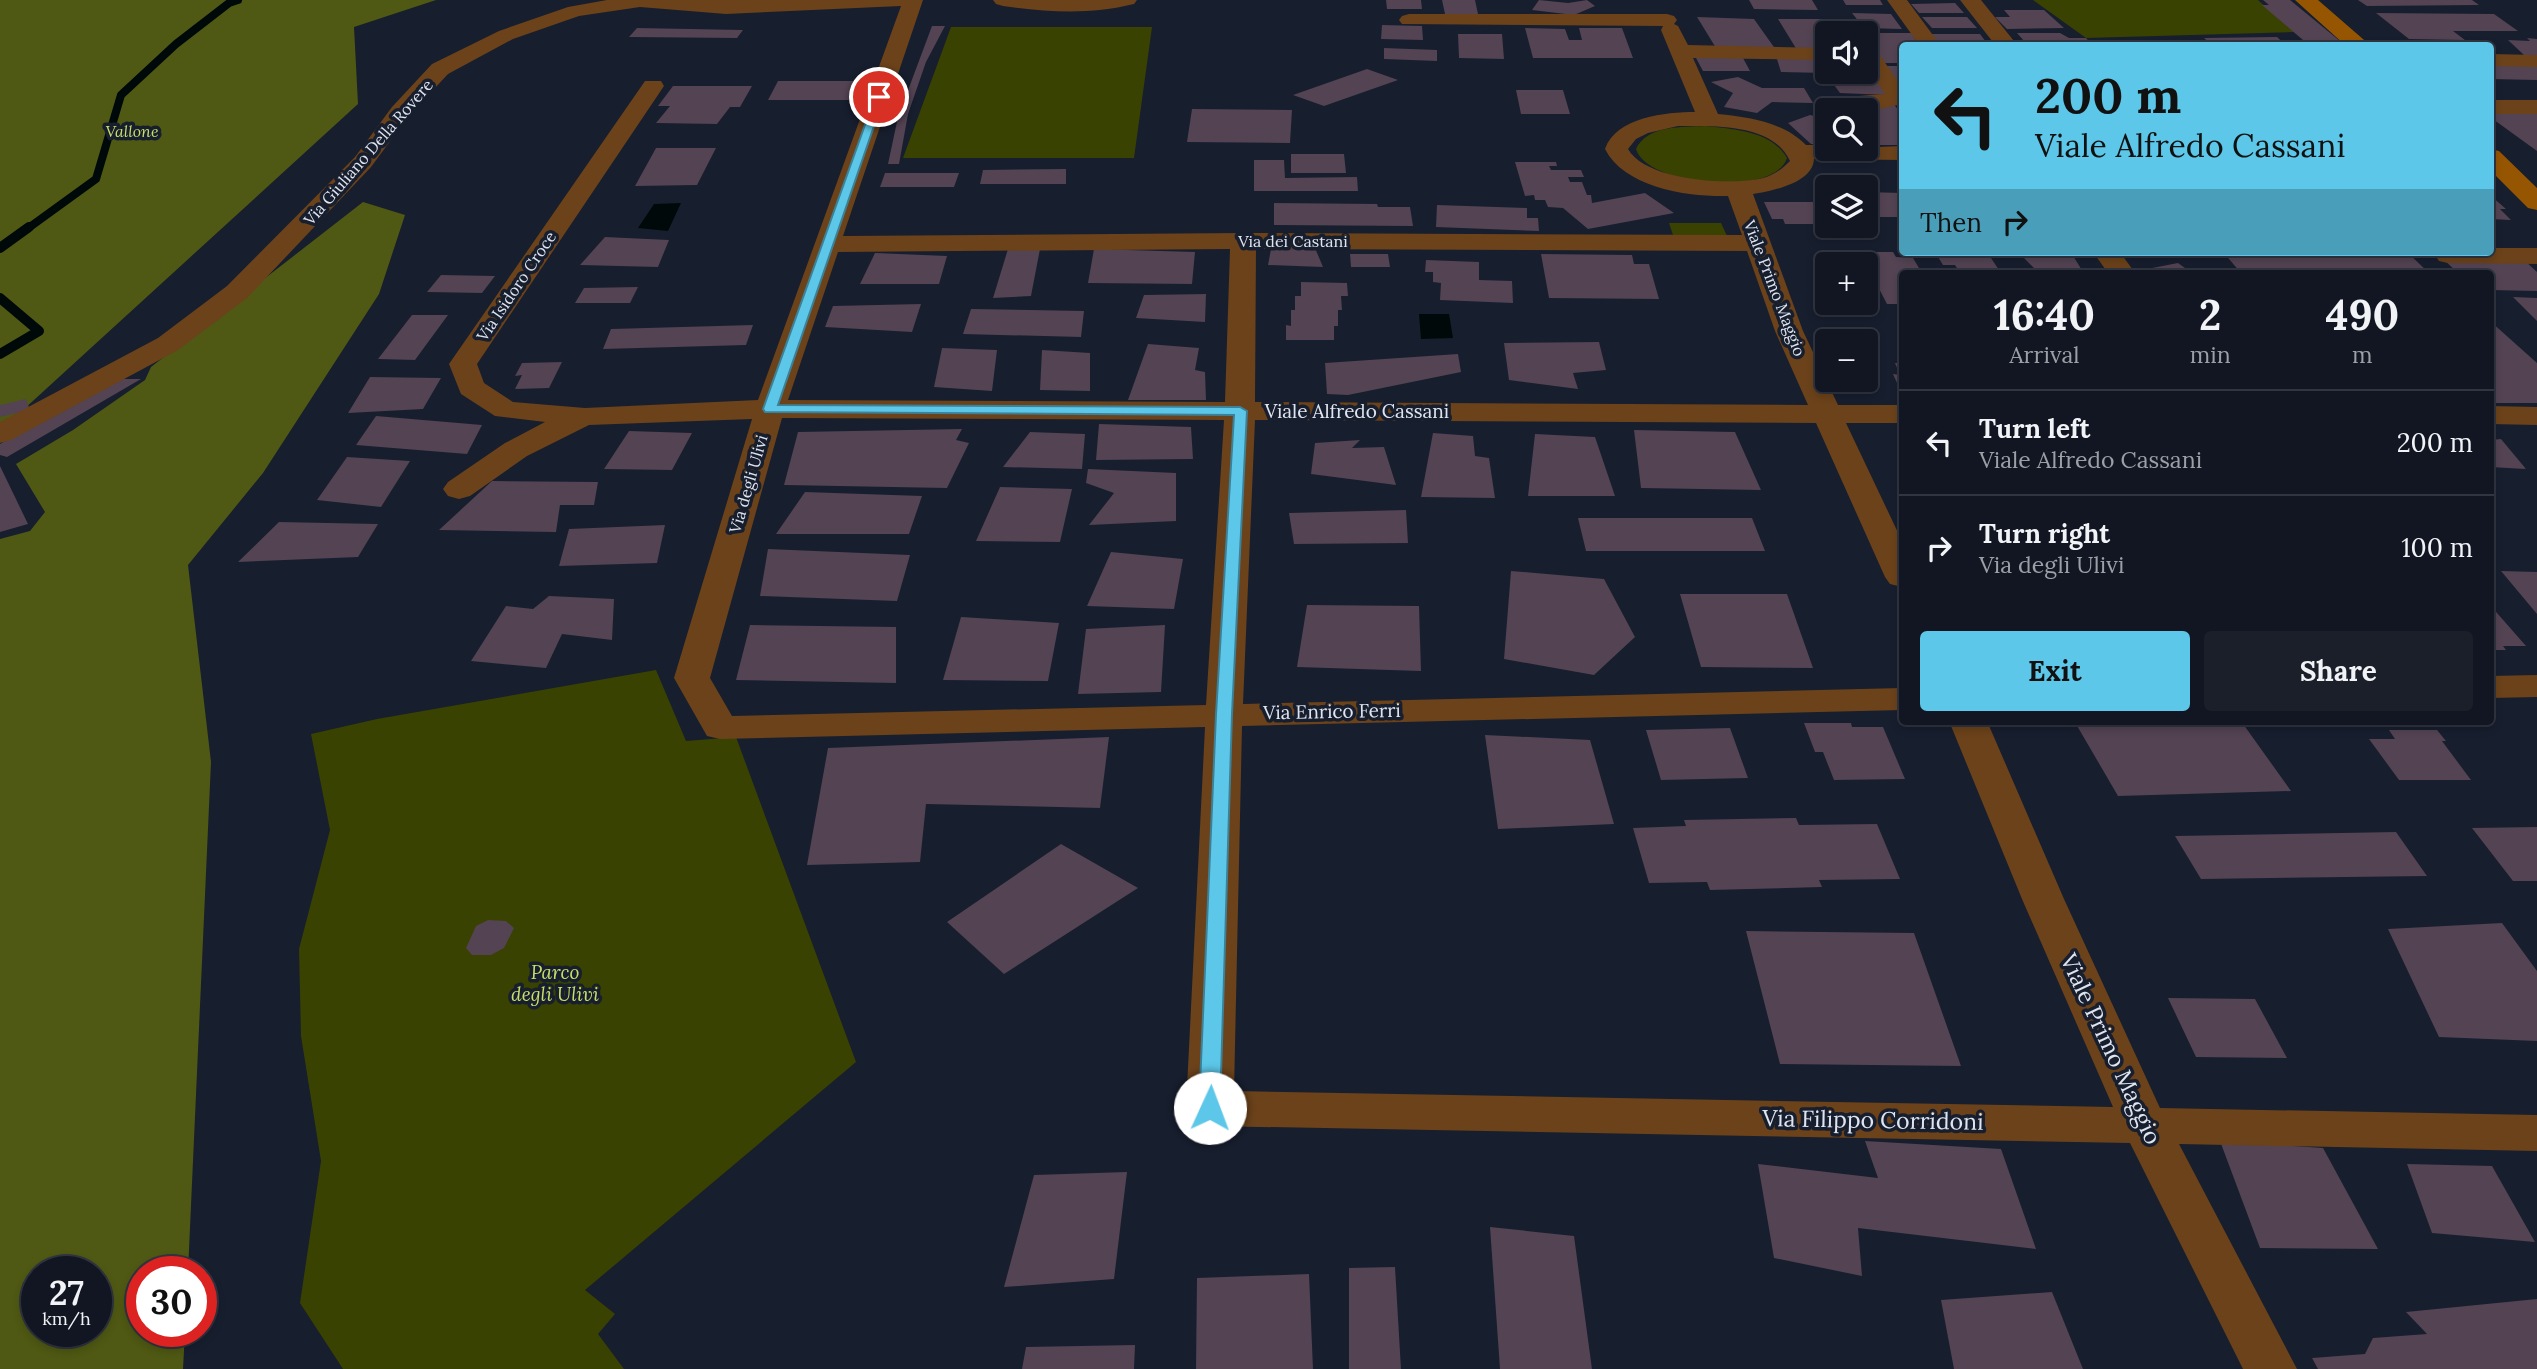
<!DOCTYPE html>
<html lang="en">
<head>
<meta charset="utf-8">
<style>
	body { margin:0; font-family:Lora,serif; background:#1a1f2a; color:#f1f3f6; height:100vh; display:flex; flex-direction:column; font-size:26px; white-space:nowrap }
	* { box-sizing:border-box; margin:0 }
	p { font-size:23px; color:#9c9fa5 }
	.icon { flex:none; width:38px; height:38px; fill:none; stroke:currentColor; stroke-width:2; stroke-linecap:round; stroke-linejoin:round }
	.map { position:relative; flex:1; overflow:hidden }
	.side { position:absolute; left:1899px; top:270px; width:595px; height:455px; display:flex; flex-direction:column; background:#111622; border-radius:7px; box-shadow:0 4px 10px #0003,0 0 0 2px #303540 }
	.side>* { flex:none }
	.hud { position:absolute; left:1899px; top:42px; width:595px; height:214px; border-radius:7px; box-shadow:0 4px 10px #0003,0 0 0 2px #303540; background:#5cc7e8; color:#111; overflow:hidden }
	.buttons { position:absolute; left:1815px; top:21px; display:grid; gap:14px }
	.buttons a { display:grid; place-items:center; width:63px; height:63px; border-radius:7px; background:#111622; box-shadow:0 4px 10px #0003,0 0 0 2px #303540; font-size:35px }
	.speed { position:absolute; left:21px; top:1256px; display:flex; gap:14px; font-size:35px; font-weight:700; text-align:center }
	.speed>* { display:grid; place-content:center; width:91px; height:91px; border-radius:50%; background:#111622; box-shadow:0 4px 10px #0003,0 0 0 2px #303540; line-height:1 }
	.speed small { font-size:18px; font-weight:400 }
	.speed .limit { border:10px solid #d22; background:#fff; color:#111 }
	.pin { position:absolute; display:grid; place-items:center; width:60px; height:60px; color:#fff; margin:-30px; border:4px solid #fff; border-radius:50%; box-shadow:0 2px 7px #0007 }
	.me { position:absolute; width:77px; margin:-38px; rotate:2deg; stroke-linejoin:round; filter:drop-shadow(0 0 5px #0008) }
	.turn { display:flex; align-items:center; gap:24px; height:147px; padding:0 21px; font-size:32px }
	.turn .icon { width:91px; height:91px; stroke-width:2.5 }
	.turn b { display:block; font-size:49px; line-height:60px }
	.then { display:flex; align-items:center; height:66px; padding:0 21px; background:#0003; gap:14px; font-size:26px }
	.eta { display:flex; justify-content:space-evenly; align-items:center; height:119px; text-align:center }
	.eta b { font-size:42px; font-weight:800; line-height:49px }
	.action { display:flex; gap:14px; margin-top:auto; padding:14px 21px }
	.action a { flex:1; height:80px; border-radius:7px; background:#5cc7e8; color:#111; font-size:28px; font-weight:800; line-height:80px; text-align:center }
	.action a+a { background:#1a1f2a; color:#f1f3f6 }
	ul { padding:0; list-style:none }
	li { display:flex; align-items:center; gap:21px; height:105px; padding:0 21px; border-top:2px solid #303540 }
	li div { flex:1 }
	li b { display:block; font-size:26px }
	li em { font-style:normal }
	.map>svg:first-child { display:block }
	.green { fill:#394200 }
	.forest { fill:#4f5913; fill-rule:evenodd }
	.water { fill:#000909 }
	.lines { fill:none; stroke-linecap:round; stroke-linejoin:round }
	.stream-far1 { stroke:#000909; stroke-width:8 }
	.stream { stroke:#000909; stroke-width:10 }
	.building { fill:#534353 }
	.street { fill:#6b421a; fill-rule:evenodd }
	.secondary { fill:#965500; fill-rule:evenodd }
	.route { fill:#5cc7e8; stroke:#3c8197; stroke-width:2 }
	.labels { text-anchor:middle; stroke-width:7; stroke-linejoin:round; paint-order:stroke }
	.far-park-label { font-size:16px; font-style:italic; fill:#cade69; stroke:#171e2e }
	.far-street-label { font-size:16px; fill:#dfe5f0; stroke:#171e2e }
	.street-label { font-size:19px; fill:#dfe5f0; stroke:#171e2e }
	.park-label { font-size:19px; font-style:italic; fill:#cade69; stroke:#171e2e }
	.near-street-label { font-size:23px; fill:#dfe5f0; stroke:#171e2e }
</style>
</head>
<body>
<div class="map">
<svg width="2537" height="1369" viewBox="0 0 2537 1369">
	<rect width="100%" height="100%" fill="#171e2e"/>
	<path class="green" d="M2033,0H2258L2294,32L2086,38Z
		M951,27H1152L1134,158H903Z
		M1705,126C1733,129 1772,131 1787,158C1775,197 1647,187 1636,149C1647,125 1683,127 1705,126Z
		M1669,223H1721L1728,238H1674Z
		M656,670L686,741L736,737L856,1062L585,1290L615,1314L598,1334L624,1369H343L300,1303L321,1161L301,1036L299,949L330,830L311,734L377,719Z"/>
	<path class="forest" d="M0,0H436L354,27L358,104L0,431Z
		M363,202L405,215L379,294L263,473L188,565L211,762L188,1272H142V1332H185L183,1369H0V539L30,531L45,512L16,464L73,430L145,380L151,367ZM37,1272H96V1332H37Z"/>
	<path class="water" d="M681,203L668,231L638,228L654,204Z
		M1419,314H1449L1453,338L1421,339Z"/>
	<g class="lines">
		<path class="stream-far1" d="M27,229L96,179L121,95L176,44L229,3L238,0"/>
		<path class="stream" d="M0,248L29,227
			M0,298L39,331L0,354"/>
	</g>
	<path class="building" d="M1386,0H1421L1422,9H1387Z
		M1442,0H1475L1478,14H1445Z
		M1539,0L1568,3L1587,0L1595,6L1574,15L1532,10Z
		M1749,0H1812L1818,10L1754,9Z
		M1843,0H1880L1883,5H1846Z
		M2263,0H2290L2346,46H2310L2262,5H2269Z
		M2358,0H2472L2479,5L2367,6Z
		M1955,3L1964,13H1919L1911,4Z
		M2004,10H2044L2064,28L2007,29L1995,17H2010Z
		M1852,13L1891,14L1902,29L1864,28Z
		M2376,13L2494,14L2518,31H2453L2465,40L2409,39Z
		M1697,17L1754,19L1776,50L1716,48Z
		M1922,17H1967L1977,28H1932Z
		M1778,19H1833L1842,33H1827V50H1797Z
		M1382,25L1422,26L1423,40L1381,39Z
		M932,26H945L926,62L908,114L899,164H888L898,117Z
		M637,28L743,30L737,38L629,37Z
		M1525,28L1565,29L1569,40H1582L1579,28H1622L1633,58H1533Z
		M1866,33H1912L1919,46H1902V63H1881L1866,38Z
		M2017,33H2060L2069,38H2086L2093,46H2017L2016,43L2024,41Z
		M1458,34H1502L1504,59L1459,58Z
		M1930,34H1980L1989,46H1938Z
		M2277,37L2287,46H2213L2204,38Z
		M2527,38L2537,39V55H2524L2508,40L2530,41Z
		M1384,48L1437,50V61L1384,59Z
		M1776,56H1827V72H1866V62L1888,95L1840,93L1825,73L1781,72Z
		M1696,58H1743L1750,71H1703Z
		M2490,62L2537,63V80L2490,79Z
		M1885,66H1902V93Z
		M1367,69L1398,80L1324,106L1293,95Z
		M1738,77L1762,88H1804L1813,103L1772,102L1757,113L1724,107L1733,93L1711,82Z
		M778,81H858L850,100H768Z
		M673,86H752L740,107H730L717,124L656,123L670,106H658Z
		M1516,90H1563L1570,114H1521Z
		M1846,103H1893L1902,115V145H1866V110H1850Z
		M1192,109L1292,110L1290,143L1187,142Z
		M2490,113H2537V151L2490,117Z
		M1810,115L1827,119V145L1811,144L1788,123Z
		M656,148H716L697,185L635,186Z
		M1291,154H1344L1346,173H1291Z
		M1254,160H1284L1285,178L1357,177L1358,191H1254Z
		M1515,162H1556L1557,166H1549L1551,170H1581L1584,177H1568L1570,182H1582L1587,195H1591L1592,203L1645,193L1674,213L1588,229L1563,208L1548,207L1545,200H1535L1534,195L1525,196Z
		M1066,169V184H980L983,170Z
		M885,173H959L954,187H880Z
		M1866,192L1902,193V217H1875L1870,208H1866Z
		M2490,195L2506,209H2500L2511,220L2490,219Z
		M1764,202H1827V224H1785L1783,219H1772Z
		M1274,203L1377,204L1378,207H1410L1413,226L1274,225Z
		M1437,205L1527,208V218H1538L1539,231L1436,227Z
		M605,237L669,240L658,267L580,265Z
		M1315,248L1323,267L1268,265L1271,249Z
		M1008,249H1040L1031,296L993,298Z
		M1094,249L1195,252L1192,284L1088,283Z
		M1860,252H1893L1896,257L1913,258L1922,273H1902V304H1887Z
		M1935,252H1987L2001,273H1960L1955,265H1943Z
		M2012,252L2072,254L2083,272L2039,273L2024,258Z
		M2223,252H2407L2429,273H2241Z
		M875,253L947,256L939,284H860Z
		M1350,254H1388L1390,267H1351Z
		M1541,254L1632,255L1634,264H1649L1659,299L1549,298Z
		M2441,257L2522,258L2537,272V291L2490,290V273H2458Z
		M1426,260L1479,262V280L1512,281L1513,303L1440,300L1441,283L1433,282V272H1425Z
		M2178,263L2192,273H2145L2142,270Z
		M441,275L495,276L482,293L427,292Z
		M1301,282L1347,283L1348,296H1341L1342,310H1338V326H1334V340H1286V325L1291,326V310H1295V296H1301Z
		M638,287L630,303H575L584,288Z
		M1206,294L1205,322L1136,318L1144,295Z
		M2513,297L2537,298V321Z
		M921,304L912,332L825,327L833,306Z
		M971,309L1084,311L1081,337L963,334Z
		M412,315H448L415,360L378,359Z
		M2490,321L2537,363V403H2490Z
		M753,325L746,345L603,349L611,329Z
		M1599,342L1606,370L1573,373L1578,389L1509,380L1504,343Z
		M1148,344L1199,348L1195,370L1205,372L1206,400H1128Z
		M942,348L997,350L992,391L934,387Z
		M1042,350L1090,353V391L1040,390Z
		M1458,354L1461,372L1348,395L1327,394L1325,363Z
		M562,362L549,388L515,389L522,375L515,376L522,363Z
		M1895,363H1902V394L1893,374L1900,375Z
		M370,377L441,378L423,409L348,413Z
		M111,379H141L7,457L0,455V444Z
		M26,399L30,410L0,417V405Z
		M376,416L482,425L467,454L356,445Z
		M1099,424L1191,427L1193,459L1096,460Z
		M962,429L956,440L969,443L947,488L784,485L798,432Z
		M1634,430L1735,432L1761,490L1641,488Z
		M629,431L692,433L672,470L604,469Z
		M1030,432L1085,434L1082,469L1003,467Z
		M1433,433L1473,436L1475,456L1489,458L1495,498L1421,497Z
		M1535,434L1595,437L1615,496H1528Z
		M2501,439L2526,469L2490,467V440Z
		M1360,440L1352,448L1384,447L1396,485L1311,474L1315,443Z
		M347,457L410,461L381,507L317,500Z
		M0,466L28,524L0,532Z
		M1088,469L1176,473V521L1089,525L1114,493L1086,483Z
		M492,481L598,482L594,505H560L556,532L439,530Z
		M1000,487L1072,489L1060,542L976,541Z
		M805,492L922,496L909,534H776Z
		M1406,510L1408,543L1294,544L1289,513Z
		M1578,518H1752L1765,551H1586Z
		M279,522L378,524L358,557L238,562Z
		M665,525L657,563L559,566L569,529Z
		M768,549L910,555L897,601L760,596Z
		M1111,552L1183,559L1174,609L1087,606Z
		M1511,571L1604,579L1635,637L1594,675L1504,659Z
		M2501,571L2537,572V614Z
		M1680,594H1787L1813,668L1701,667Z
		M549,596L614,599L612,640L562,634L546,668L471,661L506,606L533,609Z
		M1307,605L1419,606L1421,671L1297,667Z
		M2490,605L2526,646H2503L2506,650H2490Z
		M961,617L1059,623L1048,681L943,680Z
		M750,625L896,627V683L736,680Z
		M1165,625L1161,692L1078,694L1086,629Z
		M2241,721L2291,791L2118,796L2076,724Z
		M1804,723H1851L1852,727H1883L1905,779L1834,780L1823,752H1815Z
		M1730,728L1748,778L1661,780L1646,730Z
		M2389,730H2437L2446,741H2442L2471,780H2399L2369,739H2395Z
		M1485,735L1590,740L1614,824L1498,829Z
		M1109,737L1100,808L926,804L920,862L807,865L828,748Z
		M1796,818L1799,825L1877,824L1900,879L1819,880L1822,887L1710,890L1707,882L1649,883L1633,828L1686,826L1684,820Z
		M2537,827V881H2513L2472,828Z
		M2396,832L2427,876L2201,879L2175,836Z
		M1061,844L1138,888L1004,974L947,922Z
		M488,920L506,921L514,928L504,948L491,955H472L466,948L476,926Z
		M2502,923L2537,971V1041L2439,1037L2388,929Z
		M1746,931L1914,933L1961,1066L1780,1064Z
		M2168,998L2255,999L2287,1058L2196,1057Z
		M1865,1141L2001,1149L2036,1249L1858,1228L1862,1276L1774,1258L1758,1164L1878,1178Z
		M2220,1141L2323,1148L2378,1249L2260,1248Z
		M2407,1164L2492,1166L2535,1242L2432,1233Z
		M1127,1172L1114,1279L1004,1287L1034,1175Z
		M1490,1227L1574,1236L1592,1369H1500Z
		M1395,1267L1401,1369H1349V1268Z
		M1309,1274L1313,1369H1196L1197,1278Z
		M2052,1292L2083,1369H1954L1941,1300Z
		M2537,1299V1369H2318L2312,1358L2365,1354L2373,1338L2427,1334L2406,1312Z
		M1135,1345L1134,1369H1022L1026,1347Z"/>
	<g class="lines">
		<path class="street" d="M607,0H923L843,236L1243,233L1742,235L1728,196C1688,197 1625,188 1605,149C1616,117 1666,112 1695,112L1661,30L1663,26L1402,24L1399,20L1402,16L1409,14H1667L1674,16L1677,20L1674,24L1678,26L1688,45L1827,48V60L1693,58L1718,114C1749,117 1783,122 1806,145H1827V149L1902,146V160L1814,159C1813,183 1772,191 1753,194L1803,331L1838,405H1902V423H1846L1902,541V587L1890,584L1885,577L1816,423L1255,420L1243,704L1902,688V710L1242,726L1234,1091L2113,1107L2022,899L1949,721H1987L2064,899L2160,1108L2537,1115V1151L2179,1144L2297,1369H2243L2130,1143L1210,1126L1193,1121L1186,1108L1205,727L720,739L707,736L674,678L752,419L589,425L527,456L470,496L459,499L448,496L443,489L448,482L505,443L545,422L495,416L461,394L449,364L645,81H661L664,86L477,364L484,383L513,402L585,408L758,400L901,6L726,14L640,7L579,16L513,39L448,74L408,117L371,167L247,298L178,350L11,440L0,443V422L158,338L227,286L355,157L392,107L432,64L499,31L568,7ZM1678,126C1713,126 1773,123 1790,161C1782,169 1774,175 1763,178C1731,186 1646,181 1628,149L1636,139L1648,133ZM1230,249L1225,402L788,400L838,252ZM1256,249L1747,251L1775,331L1808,405L1255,402ZM782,418L1224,420L1206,705L732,716L710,678Z
			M993,0H1137L1134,4C1089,15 1048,12 1003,6L996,4Z
			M1887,0H1907L1941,46H1920Z
			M1960,0H1981L2018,46H1996Z
			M1866,52L1879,54L1902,87V104L1880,109L1846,107L1843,102L1846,97L1885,94L1866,66Z
			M2490,54L2537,55V67L2490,66Z
			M2490,100H2537V114H2490Z
			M2490,248H2537V264L2448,263L2439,261L2435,255L2437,252H2490Z
			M2093,252H2120L2135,273H2108Z
			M2490,406L2537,407V425L2490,424Z
			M2537,675V697L2490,698V676Z"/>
		<path class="secondary" d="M2295,0H2318L2371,46H2346Z
			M2490,149L2499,151L2537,188V210L2528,208L2490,170Z"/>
	</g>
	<path class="route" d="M879,95L884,97L778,405L1240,407L1247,411L1232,714L1220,1108L1217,1114L1210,1116L1202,1114L1199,1108L1216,714L1234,415L765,412L763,409L875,97Z"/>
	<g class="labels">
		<g class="far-park-label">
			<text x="132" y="137">Vallone</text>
		</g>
		<g class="far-street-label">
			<text transform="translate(368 152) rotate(-49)" y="6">Via Giuliano Della Rovere</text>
			<text x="1293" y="247">Via dei Castani</text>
			<text transform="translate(516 286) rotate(-56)" y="6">Via Isidoro Croce</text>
			<text transform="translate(1775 288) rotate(69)" y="6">Viale Primo Maggio</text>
			<text transform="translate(748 484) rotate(-74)" y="6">Via degli Ulivi</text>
		</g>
		<g class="street-label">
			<text x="1357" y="418">Viale Alfredo Cassani</text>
			<text transform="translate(1332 711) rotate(-1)" y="7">Via Enrico Ferri</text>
		</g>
		<g class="park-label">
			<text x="555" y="979">Parco<tspan x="555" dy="22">degli Ulivi</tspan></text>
		</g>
		<g class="near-street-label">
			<text transform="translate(2111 1049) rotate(65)" y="8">Viale Primo Maggio</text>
			<text transform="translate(1873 1120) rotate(1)" y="8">Via Filippo Corridoni</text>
		</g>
	</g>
</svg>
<div class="buttons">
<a><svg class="icon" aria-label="sound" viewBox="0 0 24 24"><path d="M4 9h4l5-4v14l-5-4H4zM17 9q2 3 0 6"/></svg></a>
<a><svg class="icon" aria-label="search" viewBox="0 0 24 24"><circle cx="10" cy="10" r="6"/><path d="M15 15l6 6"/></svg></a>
<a><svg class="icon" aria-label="layers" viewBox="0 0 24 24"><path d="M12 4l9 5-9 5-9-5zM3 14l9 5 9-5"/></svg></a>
<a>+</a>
<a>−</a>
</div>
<div class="speed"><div>27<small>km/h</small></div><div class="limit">30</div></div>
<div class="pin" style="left:879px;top:97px;background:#d93025"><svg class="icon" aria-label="arrive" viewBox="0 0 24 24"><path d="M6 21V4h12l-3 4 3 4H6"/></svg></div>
<svg class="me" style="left:1210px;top:1108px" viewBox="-20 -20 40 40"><circle r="19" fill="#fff"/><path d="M0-13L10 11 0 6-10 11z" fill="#5cc7e8"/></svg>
<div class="hud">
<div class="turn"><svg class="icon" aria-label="left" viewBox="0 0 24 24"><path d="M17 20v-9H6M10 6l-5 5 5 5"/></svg><div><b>200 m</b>Viale Alfredo Cassani</div></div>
<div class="then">Then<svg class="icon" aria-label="right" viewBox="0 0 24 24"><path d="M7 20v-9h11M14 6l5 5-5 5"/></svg></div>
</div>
<section class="side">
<div class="eta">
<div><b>16:40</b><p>Arrival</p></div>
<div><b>2</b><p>min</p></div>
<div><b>490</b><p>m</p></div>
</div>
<ul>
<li><svg class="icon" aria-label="left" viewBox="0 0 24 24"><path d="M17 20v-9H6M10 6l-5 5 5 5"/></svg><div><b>Turn left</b><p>Viale Alfredo Cassani</p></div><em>200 m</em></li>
<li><svg class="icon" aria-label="right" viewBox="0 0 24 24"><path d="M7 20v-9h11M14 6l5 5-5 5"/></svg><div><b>Turn right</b><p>Via degli Ulivi</p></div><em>100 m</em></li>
</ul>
<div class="action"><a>Exit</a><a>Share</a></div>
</section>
</div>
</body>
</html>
